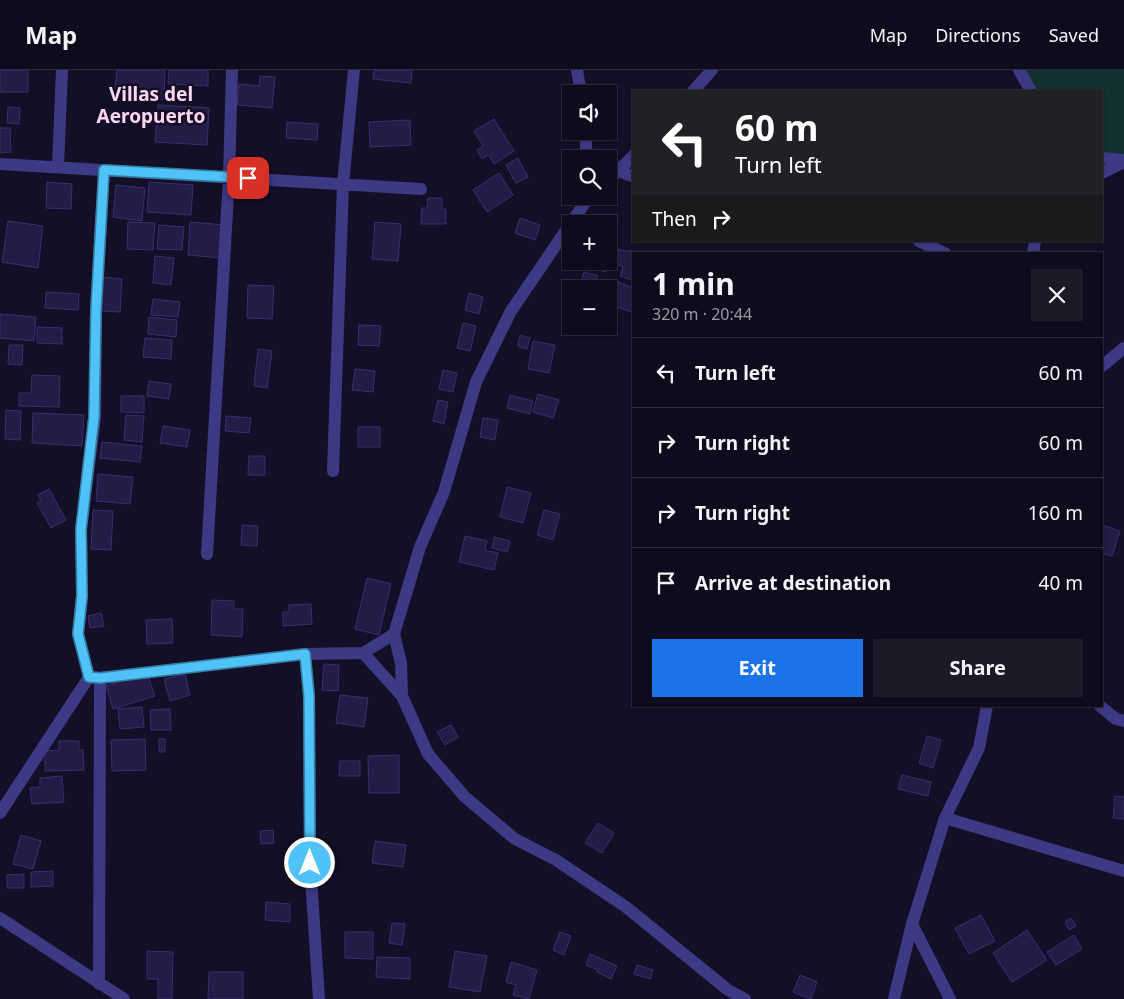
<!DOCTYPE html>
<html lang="en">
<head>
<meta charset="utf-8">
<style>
	body { margin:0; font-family:"Noto Sans",sans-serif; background:#1c1929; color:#f1f3f6; height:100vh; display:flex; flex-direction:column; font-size:19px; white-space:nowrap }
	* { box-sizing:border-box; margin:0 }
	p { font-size:16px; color:#9b9ba3 }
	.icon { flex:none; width:28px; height:28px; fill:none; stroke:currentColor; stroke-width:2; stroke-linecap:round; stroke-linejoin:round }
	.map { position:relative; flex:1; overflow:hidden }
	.panel { position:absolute; left:632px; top:182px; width:471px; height:455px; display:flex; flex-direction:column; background:#0e0b1c; border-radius:0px; box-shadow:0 1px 4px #0004,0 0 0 1px #2e2b3b }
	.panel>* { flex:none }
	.top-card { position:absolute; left:632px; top:20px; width:471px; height:152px; border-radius:0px; box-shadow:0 1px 4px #0004,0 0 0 1px #2e2b3b; background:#202124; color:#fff; overflow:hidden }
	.controls { position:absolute; left:562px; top:15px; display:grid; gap:10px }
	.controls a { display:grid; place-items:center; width:55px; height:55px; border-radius:0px; background:#0e0b1c; box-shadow:0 1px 4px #0004,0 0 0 1px #2e2b3b; font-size:25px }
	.pin { position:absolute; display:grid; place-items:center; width:42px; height:42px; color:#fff; margin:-21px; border-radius:10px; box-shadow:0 2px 8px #0006 }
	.me { position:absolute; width:55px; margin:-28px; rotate:0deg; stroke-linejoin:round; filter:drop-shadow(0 0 4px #0008) }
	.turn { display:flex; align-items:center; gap:18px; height:105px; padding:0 20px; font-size:22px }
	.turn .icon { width:65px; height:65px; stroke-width:2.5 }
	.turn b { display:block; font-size:35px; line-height:42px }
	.then { display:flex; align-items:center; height:48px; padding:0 20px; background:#0003; gap:10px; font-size:19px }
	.round { display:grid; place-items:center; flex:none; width:52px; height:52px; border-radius:0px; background:#1c1929 }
	.summary { display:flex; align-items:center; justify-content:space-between; height:85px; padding:0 20px }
	h1 { font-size:30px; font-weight:700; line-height:38px }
	.cta { display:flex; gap:10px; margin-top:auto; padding:10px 20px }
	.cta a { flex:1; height:58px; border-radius:0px; background:#1a73e8; color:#fff; font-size:20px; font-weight:700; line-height:58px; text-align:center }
	.cta a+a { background:#1c1929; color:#f1f3f6 }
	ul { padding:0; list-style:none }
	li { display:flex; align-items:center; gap:15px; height:70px; padding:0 20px; border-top:1px solid #2e2b3b }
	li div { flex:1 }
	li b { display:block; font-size:19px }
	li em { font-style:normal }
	header { display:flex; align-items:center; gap:30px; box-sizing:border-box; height:70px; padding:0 25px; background:#0e0b1c; border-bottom:1px solid #2e2b3b }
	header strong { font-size:24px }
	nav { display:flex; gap:28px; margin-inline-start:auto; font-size:18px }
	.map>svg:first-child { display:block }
	.green { fill:#12302f }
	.building { fill:#241b47; stroke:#3b2d73 }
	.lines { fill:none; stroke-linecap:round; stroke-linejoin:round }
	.minor { stroke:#3d3a85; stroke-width:12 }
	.route-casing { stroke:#337fa1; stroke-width:12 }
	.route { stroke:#4fc3f7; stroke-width:9 }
	.labels { text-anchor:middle; stroke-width:5; stroke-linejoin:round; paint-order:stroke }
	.neighbourhood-label { font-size:19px; font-weight:bold; fill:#ffd6f0; stroke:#130f26 }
</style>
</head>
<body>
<header>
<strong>Map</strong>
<nav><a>Map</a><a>Directions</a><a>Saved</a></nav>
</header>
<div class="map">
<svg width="1124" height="929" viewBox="0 0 1124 929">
	<rect width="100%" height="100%" fill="#130f26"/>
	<path class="green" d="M1018,0H1124V97L1103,87L1102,21H1032Z"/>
	<path class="building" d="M0,0H28V22H0Z
		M117,0H165L164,30L114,26Z
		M169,0H208V16L168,14Z
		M374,0H412L411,13L373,9Z
		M260,6L275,7L272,38L237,35L239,14L259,16Z
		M158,35L209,38L207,75L155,72Z
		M8,37L20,38L19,54L7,53Z
		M494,49L514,81L494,94L489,85L482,89L477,80L483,76L474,61Z
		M410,50L411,75L370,77L369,52Z
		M287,52L318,54L317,70L286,68Z
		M0,58H10L11,82L0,83Z
		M518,88L528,107L516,113L506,95Z
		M499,103L513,125L487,142L473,120Z
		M47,112L72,114L71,139L46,138Z
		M149,112L193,115L191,145L147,142Z
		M116,115L145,118L142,151L113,147Z
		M428,128H442V139H446V154H421L422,138H427Z
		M520,148L540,155L535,170L515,163Z
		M8,151L43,156L38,198L2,192Z
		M128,152L155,153L153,180L127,179Z
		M190,152L225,155L222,188L188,185Z
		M375,152L401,154L398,191L372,189Z
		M159,155L184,157L182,180L157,179Z
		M619,179L629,182L630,180L641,184H634V211L620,206L623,197L614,193Z
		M155,186L174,188L171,215L153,213Z
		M609,188L611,189L606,202L581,194L582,191H609Z
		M584,202L598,206L594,219H579Z
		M102,207L122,209L120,242L100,241Z
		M618,212L634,218V234L631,242L610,234Z
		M248,215L274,216L272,249L247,248Z
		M46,222L79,224L78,240L45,238Z
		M469,223L483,227L479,244L465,240Z
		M153,229L180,232L178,247L151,245Z
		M0,244L36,247L34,271L0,268Z
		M149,247L177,250L176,267L148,264Z
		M463,253L476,256L470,281L457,278Z
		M359,255L381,256L379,276L358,275Z
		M37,257L62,258V274L37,273Z
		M520,265L530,268L527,279L518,276Z
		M145,268L172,270L171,289L143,287Z
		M533,271L555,275L549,303L528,299Z
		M9,275H23L22,295L8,294Z
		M258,279L272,281L267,318L254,316Z
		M355,299L375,301L373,322L352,320Z
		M443,300L457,303L453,322L439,319Z
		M32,305L60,306L59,337L19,336V323H31Z
		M149,311L171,314L169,329L147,326Z
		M538,324L559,330L553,348L533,342Z
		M510,325L533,331L530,344L507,338Z
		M121,326H144V343L121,342Z
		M438,330L448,332L444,354L433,351Z
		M6,340L21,341L20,370L5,369Z
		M33,343L84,345L82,376L32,373Z
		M126,345L144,346L142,372L124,370Z
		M226,346L251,348L249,363L225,361Z
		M483,348L498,350L495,370L480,367Z
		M163,356L190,360L187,377L160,373Z
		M358,357H380V377H358Z
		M102,372L142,376L140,392L100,388Z
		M249,386H265V405H248Z
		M98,404L133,407L130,434L96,431Z
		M507,417L531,423L523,453L500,447Z
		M49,419L66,450L51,458L37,433L41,431L38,425Z
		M93,440L113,441L111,480L91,479Z
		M544,440L560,444L553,470L537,465Z
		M242,455L258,456L257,476L241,475Z
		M1102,455L1120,461L1112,486L1102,483Z
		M465,466L487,471L485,480L498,483L494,500L459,492Z
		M494,467L510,471L507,482L492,478Z
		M367,508L391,514L379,565L355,559Z
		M212,530L234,531V539H243L242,567L211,565Z
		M311,534L312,554L283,556V542H289V535Z
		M101,543L104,556L90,558L88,546Z
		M172,549L173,573L147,574L146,550Z
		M324,594L339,595L338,621L322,620Z
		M147,603L155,626L113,639L106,616Z
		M185,604L190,625L170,631L164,609Z
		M340,625L368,628L364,657L336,653Z
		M142,637L144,657L120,659L118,639Z
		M170,639L171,660H151L150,640Z
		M451,655L458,667L445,675L437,662Z
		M927,666L941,670L933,698L919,693Z
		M145,669L146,700L112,701L111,670Z
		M159,669H165V682H159Z
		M59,671H79V680H83L84,700L45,701V681L59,680Z
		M399,685V723H369L368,686Z
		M340,691H360V706H339Z
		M902,705L931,712L928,726L898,719Z
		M62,706L64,732L32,734L30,718L40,717V708Z
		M1115,726L1124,727V749L1113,748Z
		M598,753L614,763L602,783L585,773Z
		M273,760L274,773L261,774L260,761Z
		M21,765L41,771L33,799L13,794Z
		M375,771L406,775L403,797L372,793Z
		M53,801V816L31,817V802Z
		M24,804V818H7V805Z
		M266,832L290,834V852L265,850Z
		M981,845L995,871L969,884L955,858Z
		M1071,848L1076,856L1069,860L1065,852Z
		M392,853L405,854L402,875L389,873Z
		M1027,860L1047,890L1012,912L993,883Z
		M345,862H373V889L345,888Z
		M560,862L571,866L564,885L553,880Z
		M1074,865L1082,879L1056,895L1047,882Z
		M147,881L173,882L172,929H158V909H147Z
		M455,881L487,886L480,922L449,917Z
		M590,884L617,896L611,909L597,902L598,900L586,895Z
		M377,887L410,888V909L376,907Z
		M511,892L537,900L529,929L513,925L516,915L506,912Z
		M637,895L653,900L650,909L634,904Z
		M209,902H243V929H208Z
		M800,905L817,912L811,929L793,922Z"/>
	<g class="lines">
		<path class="minor" d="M577,0L581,24
			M1019,0L1031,21
			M693,21L712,0
			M585,61L587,89
			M1102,88L1124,90
			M0,94L421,119
			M58,96L62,0
			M619,101L634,107
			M1102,103L1124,92
			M609,110L634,85
			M592,126L584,134L511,241L476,312L444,422L420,477L394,564L401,593L402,626L428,684L465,727L515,769L556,790L626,837L728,920L745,929
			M919,171L946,184
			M1033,184L1035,171
			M1102,296L1124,278
			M333,401L343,114L354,0
			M207,484L229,107L232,0
			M363,583L402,626
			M305,584L309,625L310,793L319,929
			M89,607L78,564L82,525L81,459L95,347L96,240L104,100
			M1100,636L1116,649L1124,651
			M0,743L89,607L100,608L305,584L363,583L394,564
			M945,748L1124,801
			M0,848L124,929
			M912,854L950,929
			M99,914L100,608
			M894,929L912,854L945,748L979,678L987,636"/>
	</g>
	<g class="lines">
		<defs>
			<path id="route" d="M248,108L104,100L96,240L94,347L81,459L82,526L78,564L89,607L100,608L305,584L309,626L310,793"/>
		</defs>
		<use href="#route" class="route-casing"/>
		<use href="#route" class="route"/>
	</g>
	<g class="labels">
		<g class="neighbourhood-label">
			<text x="151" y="31">Villas del<tspan x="151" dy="22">Aeropuerto</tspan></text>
		</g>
	</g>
</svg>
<div class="controls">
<a><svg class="icon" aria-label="sound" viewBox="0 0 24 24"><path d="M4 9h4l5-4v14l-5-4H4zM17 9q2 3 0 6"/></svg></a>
<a><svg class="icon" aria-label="search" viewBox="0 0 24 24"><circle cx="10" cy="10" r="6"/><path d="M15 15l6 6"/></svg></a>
<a>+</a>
<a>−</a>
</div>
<div class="pin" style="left:248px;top:108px;background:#d93025"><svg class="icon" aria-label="arrive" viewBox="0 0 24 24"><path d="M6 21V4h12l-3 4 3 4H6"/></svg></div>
<svg class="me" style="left:310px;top:793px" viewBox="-20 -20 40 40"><circle r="17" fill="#4fc3f7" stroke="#fff" stroke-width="3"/><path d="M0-11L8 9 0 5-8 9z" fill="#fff"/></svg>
<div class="top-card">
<div class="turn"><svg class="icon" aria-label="left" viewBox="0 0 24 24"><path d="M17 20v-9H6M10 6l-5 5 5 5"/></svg><div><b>60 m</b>Turn left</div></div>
<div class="then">Then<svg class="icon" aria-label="right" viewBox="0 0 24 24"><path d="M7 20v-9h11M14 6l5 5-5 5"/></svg></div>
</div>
<section class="panel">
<div class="summary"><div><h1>1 min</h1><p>320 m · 20:44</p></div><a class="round"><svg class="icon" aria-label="close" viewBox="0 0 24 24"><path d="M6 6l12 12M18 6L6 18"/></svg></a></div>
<ul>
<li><svg class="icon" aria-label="left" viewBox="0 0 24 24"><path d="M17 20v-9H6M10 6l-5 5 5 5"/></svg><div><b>Turn left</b></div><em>60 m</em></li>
<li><svg class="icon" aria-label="right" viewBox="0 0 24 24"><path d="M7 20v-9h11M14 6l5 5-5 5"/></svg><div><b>Turn right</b></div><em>60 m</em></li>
<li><svg class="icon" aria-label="right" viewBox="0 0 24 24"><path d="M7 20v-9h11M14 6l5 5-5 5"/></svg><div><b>Turn right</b></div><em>160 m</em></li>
<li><svg class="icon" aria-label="arrive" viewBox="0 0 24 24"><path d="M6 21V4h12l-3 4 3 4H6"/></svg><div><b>Arrive at destination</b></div><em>40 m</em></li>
</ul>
<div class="cta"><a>Exit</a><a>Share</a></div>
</section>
</div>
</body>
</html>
